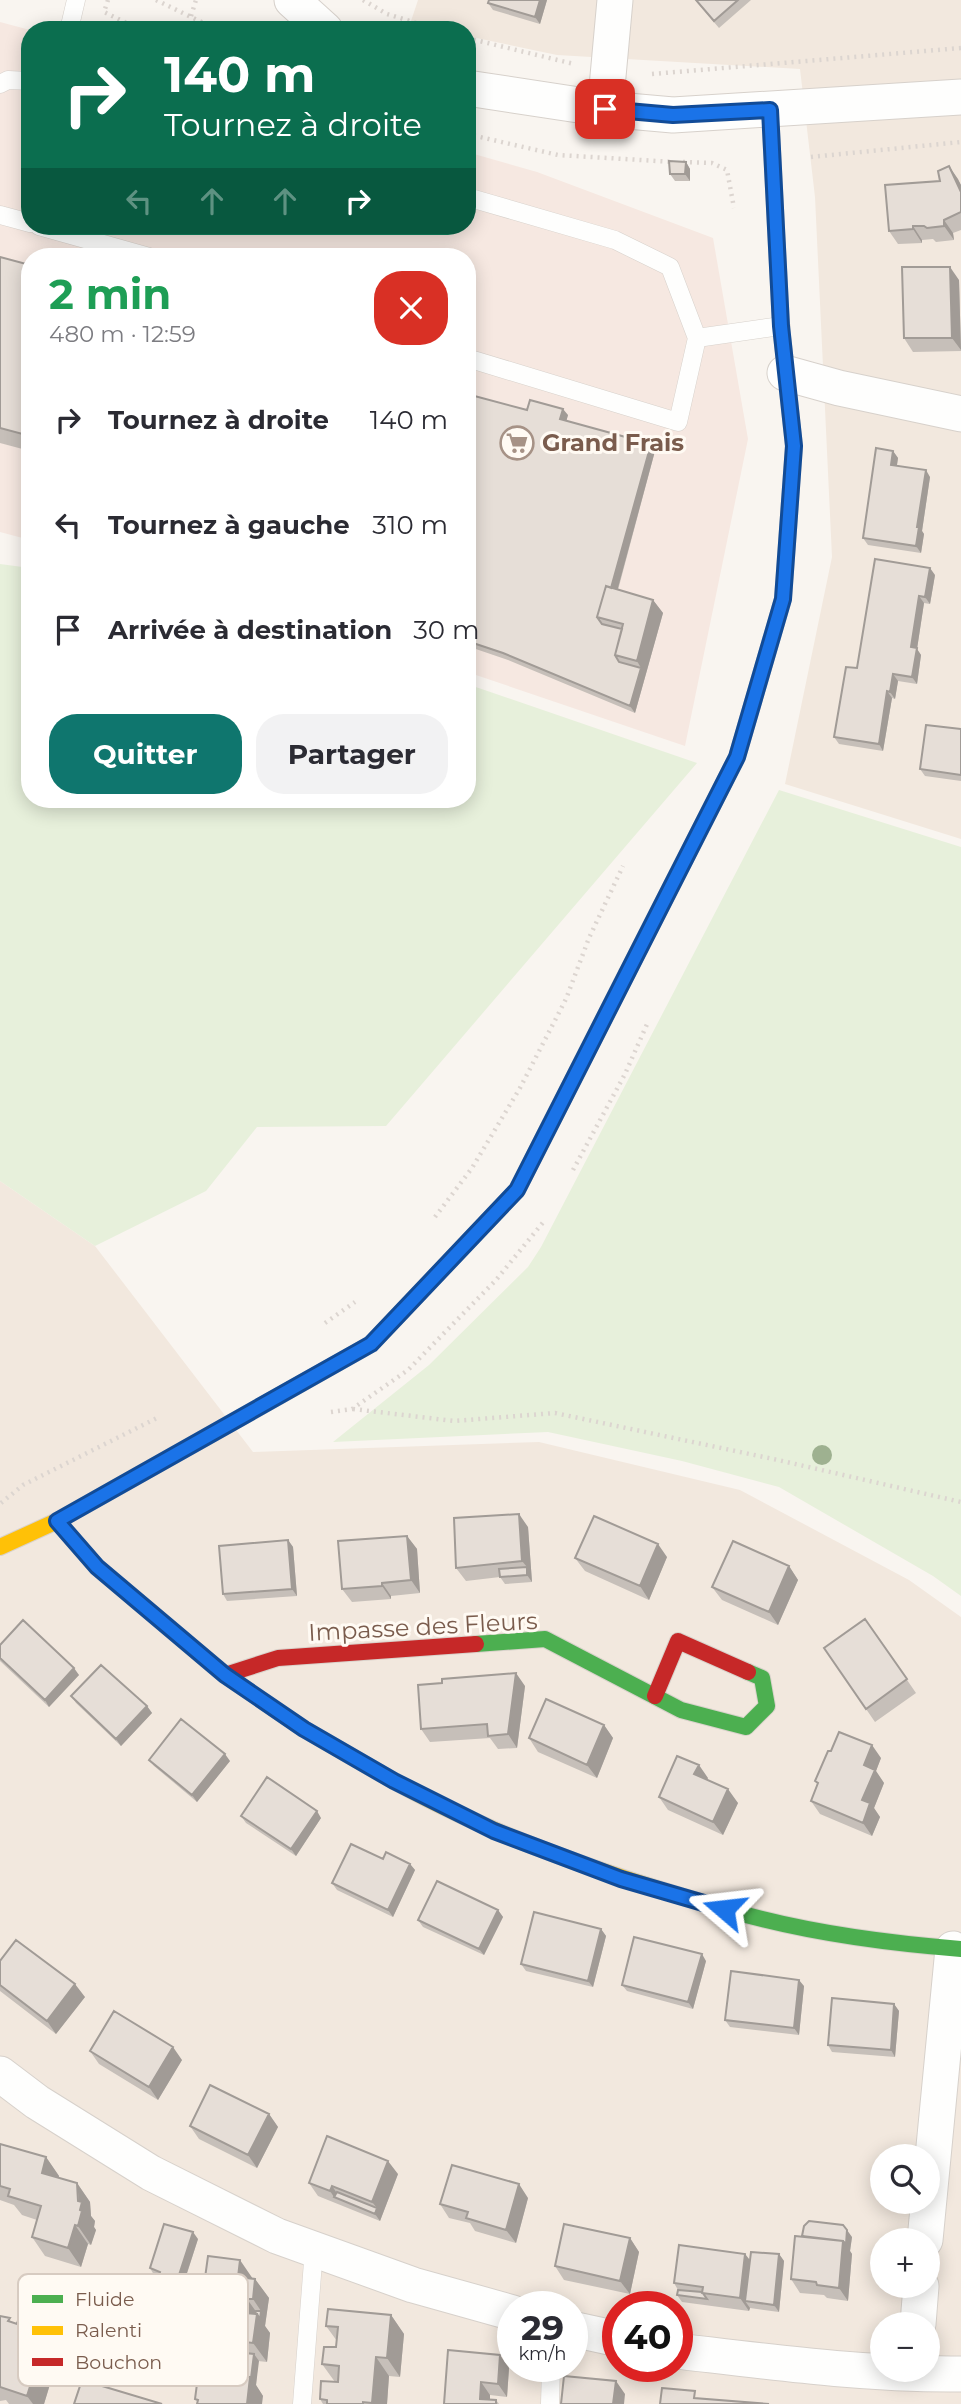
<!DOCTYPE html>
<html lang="fr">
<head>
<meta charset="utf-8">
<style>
	body { margin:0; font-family:Montserrat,sans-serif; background:#f2f2f3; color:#2b2b33; height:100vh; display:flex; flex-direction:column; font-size:26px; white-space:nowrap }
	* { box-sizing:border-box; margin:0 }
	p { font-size:23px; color:#7c7c81 }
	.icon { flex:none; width:38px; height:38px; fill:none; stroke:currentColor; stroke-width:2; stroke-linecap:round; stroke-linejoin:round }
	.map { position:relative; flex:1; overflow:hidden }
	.panel { position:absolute; left:21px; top:248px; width:455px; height:560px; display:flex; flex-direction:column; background:#fff; border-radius:28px; box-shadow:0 4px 18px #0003 }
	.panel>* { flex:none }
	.top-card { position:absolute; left:21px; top:21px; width:455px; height:214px; border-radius:28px; box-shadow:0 4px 18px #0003; background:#0b6e4f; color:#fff; overflow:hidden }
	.tools { position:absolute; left:870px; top:2144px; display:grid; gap:14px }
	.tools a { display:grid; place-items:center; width:70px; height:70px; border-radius:50%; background:#fff; box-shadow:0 4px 18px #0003; font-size:35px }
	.speed { position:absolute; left:497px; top:2291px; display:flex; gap:14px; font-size:35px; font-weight:700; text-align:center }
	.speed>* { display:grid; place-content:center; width:91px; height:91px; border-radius:50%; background:#fff; box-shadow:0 4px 18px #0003; line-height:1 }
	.speed small { font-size:18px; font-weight:400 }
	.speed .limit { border:10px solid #d22; background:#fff; color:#111 }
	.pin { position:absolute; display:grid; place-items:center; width:60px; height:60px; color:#fff; margin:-30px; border-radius:14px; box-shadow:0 4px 10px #0006 }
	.me { position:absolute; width:77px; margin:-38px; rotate:287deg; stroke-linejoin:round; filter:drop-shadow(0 0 5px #0008) }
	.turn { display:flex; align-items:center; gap:24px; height:147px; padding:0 28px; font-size:32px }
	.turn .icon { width:91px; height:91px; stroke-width:2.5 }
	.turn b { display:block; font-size:49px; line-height:60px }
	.lanes { display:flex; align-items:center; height:66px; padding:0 28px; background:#0003; justify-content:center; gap:35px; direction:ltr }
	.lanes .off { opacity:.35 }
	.round { display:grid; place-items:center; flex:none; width:74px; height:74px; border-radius:28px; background:#f2f2f3 }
	.summary { display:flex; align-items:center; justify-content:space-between; height:119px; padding:0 28px }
	h1 { font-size:42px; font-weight:700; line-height:52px; color:#1e9e55 }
	.button { display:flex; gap:14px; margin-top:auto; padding:14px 28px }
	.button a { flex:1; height:80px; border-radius:28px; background:#0f766e; color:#fff; font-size:28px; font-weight:700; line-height:80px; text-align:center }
	.button a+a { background:#f2f2f3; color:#2b2b33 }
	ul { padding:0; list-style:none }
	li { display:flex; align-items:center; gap:21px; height:105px; padding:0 28px }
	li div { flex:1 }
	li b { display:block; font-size:26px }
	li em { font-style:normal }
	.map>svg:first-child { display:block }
	.residential { fill:#f2e8de; fill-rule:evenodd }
	.commercial { fill:#f6e8e1 }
	.green { fill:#e7f0db }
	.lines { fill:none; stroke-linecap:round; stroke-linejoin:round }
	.lane-casing { stroke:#d7d1cb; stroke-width:19 }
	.street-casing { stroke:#d7d1cb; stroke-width:37 }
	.fast-casing { stroke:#d9d2cb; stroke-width:18 }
	.slow-casing { stroke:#d9d2cb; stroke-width:18 }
	.jam-casing { stroke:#d9d2cb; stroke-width:18 }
	.path { stroke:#dcd5d0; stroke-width:4.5; stroke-dasharray:2 5; stroke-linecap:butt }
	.lane { stroke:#fefefd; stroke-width:18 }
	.street { stroke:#fefefd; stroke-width:35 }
	.fast { stroke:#4caf50; stroke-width:16 }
	.slow { stroke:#ffc107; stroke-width:16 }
	.jam { stroke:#c62828; stroke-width:16 }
	.tree { fill:#9eb190 }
	.wall { fill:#c6bfb9 }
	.shaded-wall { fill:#a19b96 }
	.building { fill:#e6ded7; stroke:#a19b96; stroke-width:2 }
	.route-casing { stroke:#114b97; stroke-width:18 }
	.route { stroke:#1a73e8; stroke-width:12 }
	.labels { text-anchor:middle; stroke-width:6; stroke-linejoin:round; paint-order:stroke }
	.poi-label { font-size:24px; font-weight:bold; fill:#7a5c4d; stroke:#fffaf3; text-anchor:start }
	.street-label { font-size:24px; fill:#7a5c4d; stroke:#fffaf3 }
	.key { fill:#fffaf3; stroke:#d7cbc1; stroke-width:2 }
	.key-label { font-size:19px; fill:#7a5c4d }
</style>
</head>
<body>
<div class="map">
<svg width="961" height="2404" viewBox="0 0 961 2404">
	<rect width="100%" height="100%" fill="#f9f5f0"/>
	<path class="residential" d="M418,0H961V839L785,784L832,557L815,197L800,69L557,55L467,36V30H439L410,24Z
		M0,1181L95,1246L253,1452L539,1442L740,1490L909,1580L961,1617V2404H0ZM882,2156H928V2202H882ZM882,2240H928V2286H882ZM513,2306H572V2366H513ZM618,2306H677V2366H618ZM882,2324H928V2370H882Z"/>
	<path class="commercial" d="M0,22L30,30V226H467V152L537,172L713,238L748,439L685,746L467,672V257H30V540L0,532Z"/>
	<path class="green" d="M0,564L30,568V800H467V684L697,763L386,1126L257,1127L206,1191L95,1246L0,1181Z
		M779,790L961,847V1596L933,1576L779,1487L682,1461L548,1432L333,1442L429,1365L528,1267L541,1247Z"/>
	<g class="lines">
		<defs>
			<path id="lane" d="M69,30L76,0
				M0,84L8,80L30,81
				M467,197L615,240L670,267L697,338
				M0,215L30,223
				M39,226L149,257
				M467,358L678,422L697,338L781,326
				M302,2404L314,2249
				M550,2404L551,2366"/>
			<path id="street" d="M292,0L325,30
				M467,88L605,109L673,115L961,97
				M605,109L615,0
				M785,373L839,388L961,414
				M0,2074L37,2102L151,2173L277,2236L413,2285L513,2313
				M925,2240L953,1949
				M918,2324L921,2286
				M572,2329L618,2339
				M677,2351C771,2362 866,2375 961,2374"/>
			<path id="fast" d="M770,110L781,326L792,428
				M279,1396L371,1344L517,1190L627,973
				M476,1644L545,1639L681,1710L746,1727L767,1706L762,1678L748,1672
				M732,1911C807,1933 884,1943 961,1949"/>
			<path id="slow" d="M627,973L737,757L783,599L794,446L792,428
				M0,1547L57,1521L279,1396
				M380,1773C490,1837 610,1876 732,1911"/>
			<path id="jam" d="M57,1521L97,1567L225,1675L304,1729L380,1773
				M225,1675L278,1658L476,1644
				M655,1696L678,1641L748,1672"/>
		</defs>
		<use href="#lane" class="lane-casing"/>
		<use href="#street" class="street-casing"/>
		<use href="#fast" class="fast-casing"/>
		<use href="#slow" class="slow-casing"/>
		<use href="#jam" class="jam-casing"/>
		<path class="path" d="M108,0L104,12L141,30
			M156,0L218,30
			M363,0L387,14L439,30
			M191,16L196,0
			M467,38L574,64
			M652,74L961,48
			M467,134L558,155L674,162
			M811,157L961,142
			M683,162L712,163L727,170L734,208
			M573,1170L625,1074L648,1022
			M435,1217L472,1168L520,1088L566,999L589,938L623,866
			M325,1323L355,1302
			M353,1409L454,1421L555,1413L778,1460L961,1502
			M331,1412L352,1409L408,1370L496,1280L545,1220
			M1,1503L23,1485L159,1417"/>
		<use href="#lane" class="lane"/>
		<use href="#street" class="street"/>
		<use href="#fast" class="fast"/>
		<use href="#slow" class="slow"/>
		<use href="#jam" class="jam"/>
	</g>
	<circle class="tree" cx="822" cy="1455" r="10"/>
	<path class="wall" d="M489,0H547L540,24L493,10L488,3Z
		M695,0H751L719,28Z
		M686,162L690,169V181H675L670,174Z
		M949,166L961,185V230L953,233L954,240L936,242L933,239L922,240V243L898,244L889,231L940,181Z
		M0,257L30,265V451L0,443Z
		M959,280L961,351L913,352L904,338Z
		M467,394L527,410L568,415L566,421L655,451L618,590L653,600L663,613L635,713L508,660L467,646Z
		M893,451L898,458L897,465L930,477L922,531L924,534L921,553L868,545L863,538Z
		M935,575L930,604L924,603L917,649L921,655L917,684L898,681L895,699L892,698L883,751L839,744L834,737L857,668Z
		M961,729V781L925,776L920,769Z
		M528,1527L532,1582L505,1584L500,1577L466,1581L456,1568Z
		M407,1536L417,1549L420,1593L391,1596V1599L352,1602L342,1589Z
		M288,1540L293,1547L297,1596L227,1601L223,1594Z
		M667,1557L649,1600L585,1571L575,1558Z
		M789,1566L798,1580L778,1625L722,1600L712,1587Z
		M865,1619L916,1693L875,1722L824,1648Z
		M0,1645L79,1675L49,1707L0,1661Z
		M525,1686L517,1748L498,1749L490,1738L430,1742L421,1729Z
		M71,1696L147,1706L152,1713L121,1746L76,1703Z
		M604,1725L613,1738L597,1778L538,1752L529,1738Z
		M881,1758L876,1771L884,1783L874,1808L880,1817L872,1836L820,1814L811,1801L817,1784L815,1781Z
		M149,1760L230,1761L197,1802L154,1766Z
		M708,1778L707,1780L738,1803L723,1835L668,1810L659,1797Z
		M241,1816L321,1818L296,1856L246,1823Z
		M383,1859L410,1864L415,1870L393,1917L337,1890L332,1883Z
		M498,1910L503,1917L484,1955L423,1927L418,1920Z
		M601,1929L606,1936L593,1987L526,1971L521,1964Z
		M0,1961L85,1997L56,2034L0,1991Z
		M706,1961L693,2009L627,1991L622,1985Z
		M804,1986L799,2035L730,2027L725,2020Z
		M894,2004L899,2011L895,2057L832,2052L828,2045Z
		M90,2051L182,2060L158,2100L99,2064Z
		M269,2114L278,2127L257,2168L199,2139L190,2126Z
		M0,2144L46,2157L59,2176V2178L77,2183L90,2202L91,2216L95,2221L94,2227L96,2230L91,2245L88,2244L81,2267L45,2256L32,2237L37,2220L22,2215L14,2205L0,2200Z
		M398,2174L380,2221L318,2196L309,2183Z
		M528,2198L516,2243L475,2231L470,2223L449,2218L440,2204Z
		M802,2236L852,2237L850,2251L852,2254L848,2301L827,2298L824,2295L800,2293L791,2279Z
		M630,2238L639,2252L630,2294L564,2280L555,2266Z
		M198,2239L185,2280L189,2281L194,2288L177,2344L186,2347L191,2354L181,2385L89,2356L84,2349L140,2333L159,2277L154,2275L150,2268Z
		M745,2254L750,2260L779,2254L784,2261L779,2312L750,2308L749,2311L682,2302L677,2295L678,2290L674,2283Z
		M253,2278L255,2279L269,2298L265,2326L270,2333L267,2362L258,2361L256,2385L263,2396L198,2402L195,2399L206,2314L201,2307Z
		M55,2306L68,2325L44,2404H9L6,2400L0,2401V2316L17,2324Z
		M391,2315L404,2334L400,2377L389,2376L387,2404H323L320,2399L335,2382L322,2364L336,2347L337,2341L326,2326Z
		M448,2350L509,2368L507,2397L490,2395V2400H496L499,2404H444Z"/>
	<path class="shaded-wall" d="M540,0H547L540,24L535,17Z
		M686,162L690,169V181L685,174Z
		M949,166L958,179L961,185V192Z
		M944,220L953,233L954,240L944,226Z
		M913,226L922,240V243L913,229Z
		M950,267L959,280L961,350L952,338Z
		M563,409L568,415L565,426L560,419Z
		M651,444L655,451L609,621L603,619Z
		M893,451L898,458L896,471L891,465Z
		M926,470L930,477L922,531L924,534L921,553L916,546L917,527Z
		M930,568L935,575L930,604L925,597Z
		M919,596L924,603L917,649L921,655L917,684L912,677L911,647Z
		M653,600L663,613L635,713L630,706L641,668L637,661Z
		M893,674L898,681L895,699L890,692Z
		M887,691L892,698L883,751L879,744Z
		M519,1514L528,1527L532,1582L527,1575V1567L522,1561Z
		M407,1536L417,1549L420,1593L411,1580Z
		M288,1540L293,1547L297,1596L292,1589Z
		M658,1544L667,1557L649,1600L640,1586Z
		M789,1566L798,1580L778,1625L769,1612Z
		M382,1583L391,1596V1599L382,1586Z
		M74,1668L79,1675L49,1707L45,1700Z
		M516,1673L525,1686L517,1748L508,1734Z
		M147,1706L152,1713L121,1746L116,1739Z
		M604,1725L613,1738L597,1778L587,1765Z
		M872,1745L881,1758L876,1771L884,1783L874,1808L880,1817L872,1836L863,1823L862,1800L864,1765Z
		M225,1754L230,1761L197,1802L192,1795Z
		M699,1765L708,1778L703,1788L694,1774Z
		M728,1789L738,1803L723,1835L713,1822Z
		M317,1811L321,1818L296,1856L291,1849Z
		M410,1864L415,1870L393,1917L388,1910Z
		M498,1910L503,1917L484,1955L479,1949Z
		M601,1929L606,1936L593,1987L588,1981Z
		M702,1954L706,1961L693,2009L688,2002Z
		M799,1980L804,1986L799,2035L794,2028Z
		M75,1984L85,1997L56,2034L47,2021Z
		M894,2004L899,2011L895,2057L891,2050Z
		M173,2047L182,2060L158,2100L149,2087Z
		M269,2114L278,2127L257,2168L248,2155Z
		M46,2157L59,2176L55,2192L42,2173Z
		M388,2161L398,2174L380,2221L375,2214L377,2208L372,2202Z
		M77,2183L90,2202L91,2216L95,2221L94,2227L96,2230L91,2245L78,2226L80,2210Z
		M519,2184L528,2198L516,2243L506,2230Z
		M332,2186L341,2199L334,2197L330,2191Z
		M75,2225L88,2244L81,2267L68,2248Z
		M847,2230L852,2237L850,2251L852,2254L848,2301L839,2288L843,2241Z
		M193,2232L198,2239L183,2285L178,2278Z
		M630,2238L639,2252L630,2294L620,2281Z
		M745,2254L755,2267L745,2301L750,2308L749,2311L740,2298Z
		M779,2254L784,2261L779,2312L774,2305Z
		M240,2260L253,2279L238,2277Z
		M255,2279L269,2298L265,2326L270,2333L267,2362L253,2343L246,2313L247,2299L260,2317L261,2311L253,2299Z
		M189,2281L194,2288L175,2349L171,2342Z
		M55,2306L68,2325L44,2404H33L27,2396Z
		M391,2315L404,2334L400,2377L387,2358Z
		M237,2341L250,2360L242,2386L233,2374Z
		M186,2347L191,2354L181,2385L176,2378Z
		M254,2354L259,2361L256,2385L263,2396L262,2404H247L250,2377Z
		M500,2355L509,2368L507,2397L498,2384Z
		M376,2357L389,2376L387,2404H373L372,2403Z
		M616,2381L625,2394L624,2404H613Z
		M481,2382L490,2395V2404L480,2399Z"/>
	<path class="building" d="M489,0H540L535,17L488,3Z
		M696,0H738L714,21Z
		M669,161L686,162L685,174H670Z
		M949,166L961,192V212L944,220V226L927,228L924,226H913V229L889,231L885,185L940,181L938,171Z
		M0,257L30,265V436L0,428Z
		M902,267H950L952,338H904Z
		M467,394L527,410L530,400L563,409L560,419L651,444L611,588L606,586L597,617L602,624L622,629L615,655L619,662L641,668L630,706L503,653L467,641Z
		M876,448L893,451L891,465L926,470L917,527H919L916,546L863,538Z
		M875,559L930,568L925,597L919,596L911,647L917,648L912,677L893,674L890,692L887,691L879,744L834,737L846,667L857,668Z
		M606,586L653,600L637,661L615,655L623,624L597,617Z
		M926,725L961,729V775L920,769Z
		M519,1514L522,1561L456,1568L454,1518Z
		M594,1516L658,1544L640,1586L575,1558Z
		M407,1536L411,1580L382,1583V1586L342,1589L338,1541Z
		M288,1540L292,1589L223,1594L219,1546Z
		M733,1541L789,1566L769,1612L712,1587Z
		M527,1567V1575L500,1577L499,1569Z
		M865,1619L907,1679L866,1709L824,1648Z
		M23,1620L74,1668L45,1700L0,1658V1645Z
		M101,1665L147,1706L116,1739L71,1696Z
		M516,1673L508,1734L488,1736L487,1724L421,1729L418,1685L442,1683V1679Z
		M546,1699L604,1725L587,1765L529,1738Z
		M181,1719L225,1754L192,1795L149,1760Z
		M839,1732L872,1745L864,1765L875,1770L862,1800L870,1803L863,1823L811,1801L818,1783L815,1781L828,1751H831Z
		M677,1756L699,1765L694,1774L728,1789L713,1822L659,1797Z
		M267,1777L317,1811L291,1849L241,1816Z
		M351,1844L383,1859L386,1852L410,1864L388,1910L332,1883Z
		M437,1881L498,1910L479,1949L418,1920Z
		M534,1912L601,1929L588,1981L521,1964Z
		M634,1937L702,1954L688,2002L622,1985Z
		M16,1940L75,1984L47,2021L0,1985V1961Z
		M731,1971L799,1980L794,2028L725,2020Z
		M832,1998L894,2004L891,2050L828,2045Z
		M114,2011L173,2047L149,2087L90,2051Z
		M210,2085L269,2114L248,2155L190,2126Z
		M327,2136L388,2161L372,2202L332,2186L330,2191L309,2183Z
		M0,2144L46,2157L42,2173L77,2183L78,2201L82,2202L80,2210L82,2211L78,2226L75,2225L68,2248L32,2237L41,2206L8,2196L10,2189L0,2186Z
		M452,2165L519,2184L506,2230L466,2218L468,2212L440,2204Z
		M337,2192L377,2208L375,2214L334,2197Z
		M809,2221L843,2225L847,2230L846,2244L843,2241L802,2236L804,2226Z
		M164,2224L193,2232L178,2278L189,2281L171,2342L186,2347L176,2378L84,2349L94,2318L140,2333L160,2272L150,2268Z
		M564,2224L630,2238L620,2281L555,2266Z
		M795,2236L843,2241L839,2288L817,2285L816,2282L791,2279Z
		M679,2245L745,2254L740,2298L702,2293L703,2287L674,2283Z
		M751,2252L779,2254L774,2305L745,2301Z
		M208,2256L240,2260L238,2277L255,2279L253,2299H247L246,2313L257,2314L253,2343L237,2341L233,2374L250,2377L247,2404H197L198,2400L195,2399L207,2308L201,2307Z
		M678,2290L702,2292L707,2299L677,2295Z
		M25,2296L55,2306L27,2396L0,2387V2316L10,2318L8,2321L17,2324Z
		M328,2309L391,2315L387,2358L376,2357L372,2403L363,2402V2404H327V2400L320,2399L321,2381L338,2382L339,2366L322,2364L324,2347H336L338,2327L326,2326Z
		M256,2311H261L260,2319L257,2314H255Z
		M448,2350L500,2355L498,2384L481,2382L480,2399L496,2400V2404H444Z
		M245,2353L254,2354L251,2378L250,2377L243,2376Z
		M564,2376L616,2381L613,2404H561Z
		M82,2380L162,2404H74Z
		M662,2388L695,2391L694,2398L769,2404H660Z"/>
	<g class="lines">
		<defs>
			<path id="route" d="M605,109L673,115L770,110L781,326L794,446L783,599L737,757L517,1190L371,1344L57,1521L97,1567L225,1675L304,1729L394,1781L494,1831L621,1879L724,1909"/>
		</defs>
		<use href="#route" class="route-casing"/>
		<use href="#route" class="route"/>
	</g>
	<defs>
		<symbol id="supermarket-ring" viewBox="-11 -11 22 22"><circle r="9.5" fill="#fffaf3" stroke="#a69286" stroke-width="1.5"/><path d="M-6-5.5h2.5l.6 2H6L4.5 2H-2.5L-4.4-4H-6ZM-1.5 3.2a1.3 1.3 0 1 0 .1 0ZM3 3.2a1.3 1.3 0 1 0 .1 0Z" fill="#a69286"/></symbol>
	</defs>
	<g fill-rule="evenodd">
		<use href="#supermarket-ring" x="498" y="424" width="38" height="38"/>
	</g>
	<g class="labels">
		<g class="poi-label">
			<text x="542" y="451">Grand Frais</text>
		</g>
		<g class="street-label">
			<text transform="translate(423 1627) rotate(-3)" y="8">Impasse des Fleurs</text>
		</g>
	</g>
	<rect x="18" y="2274" width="230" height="112" rx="10" class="key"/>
	<rect x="32" y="2295" width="31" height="8" fill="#4caf50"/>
	<rect x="32" y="2326" width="31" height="9" fill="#ffc107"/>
	<rect x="32" y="2358" width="31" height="8" fill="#c62828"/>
	<g class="key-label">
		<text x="75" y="2306">Fluide</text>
		<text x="75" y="2337">Ralenti</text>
		<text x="75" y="2369">Bouchon</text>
	</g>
</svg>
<div class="tools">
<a><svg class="icon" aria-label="search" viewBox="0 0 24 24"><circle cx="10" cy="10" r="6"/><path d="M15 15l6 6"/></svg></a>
<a>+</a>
<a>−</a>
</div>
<div class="speed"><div>29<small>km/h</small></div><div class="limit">40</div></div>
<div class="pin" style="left:605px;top:109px;background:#d93025"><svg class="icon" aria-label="arrive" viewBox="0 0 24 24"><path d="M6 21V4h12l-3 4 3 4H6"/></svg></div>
<svg class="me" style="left:724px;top:1909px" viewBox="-20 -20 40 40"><path d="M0-17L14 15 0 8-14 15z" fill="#1a73e8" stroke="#fff" stroke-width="4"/></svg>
<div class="top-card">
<div class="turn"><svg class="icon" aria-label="right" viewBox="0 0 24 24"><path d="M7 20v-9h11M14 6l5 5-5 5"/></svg><div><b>140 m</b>Tournez à droite</div></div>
<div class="lanes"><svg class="icon off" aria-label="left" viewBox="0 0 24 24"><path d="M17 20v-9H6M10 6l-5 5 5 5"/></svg><svg class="icon off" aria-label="ahead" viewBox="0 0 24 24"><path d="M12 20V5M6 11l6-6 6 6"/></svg><svg class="icon off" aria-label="ahead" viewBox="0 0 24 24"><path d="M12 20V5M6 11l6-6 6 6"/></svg><svg class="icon" aria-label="right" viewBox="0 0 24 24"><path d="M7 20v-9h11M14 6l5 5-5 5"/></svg></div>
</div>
<section class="panel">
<div class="summary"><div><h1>2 min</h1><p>480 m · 12:59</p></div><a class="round" style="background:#d93025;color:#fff"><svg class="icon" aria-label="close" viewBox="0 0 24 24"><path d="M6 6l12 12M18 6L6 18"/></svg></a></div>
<ul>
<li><svg class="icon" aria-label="right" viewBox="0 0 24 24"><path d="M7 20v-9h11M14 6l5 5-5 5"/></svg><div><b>Tournez à droite</b></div><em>140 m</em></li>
<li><svg class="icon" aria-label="left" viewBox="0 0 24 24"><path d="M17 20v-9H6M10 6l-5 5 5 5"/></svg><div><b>Tournez à gauche</b></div><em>310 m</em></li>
<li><svg class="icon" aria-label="arrive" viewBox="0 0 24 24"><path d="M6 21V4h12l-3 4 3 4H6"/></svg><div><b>Arrivée à destination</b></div><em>30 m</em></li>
</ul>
<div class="button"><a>Quitter</a><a>Partager</a></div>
</section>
</div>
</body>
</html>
